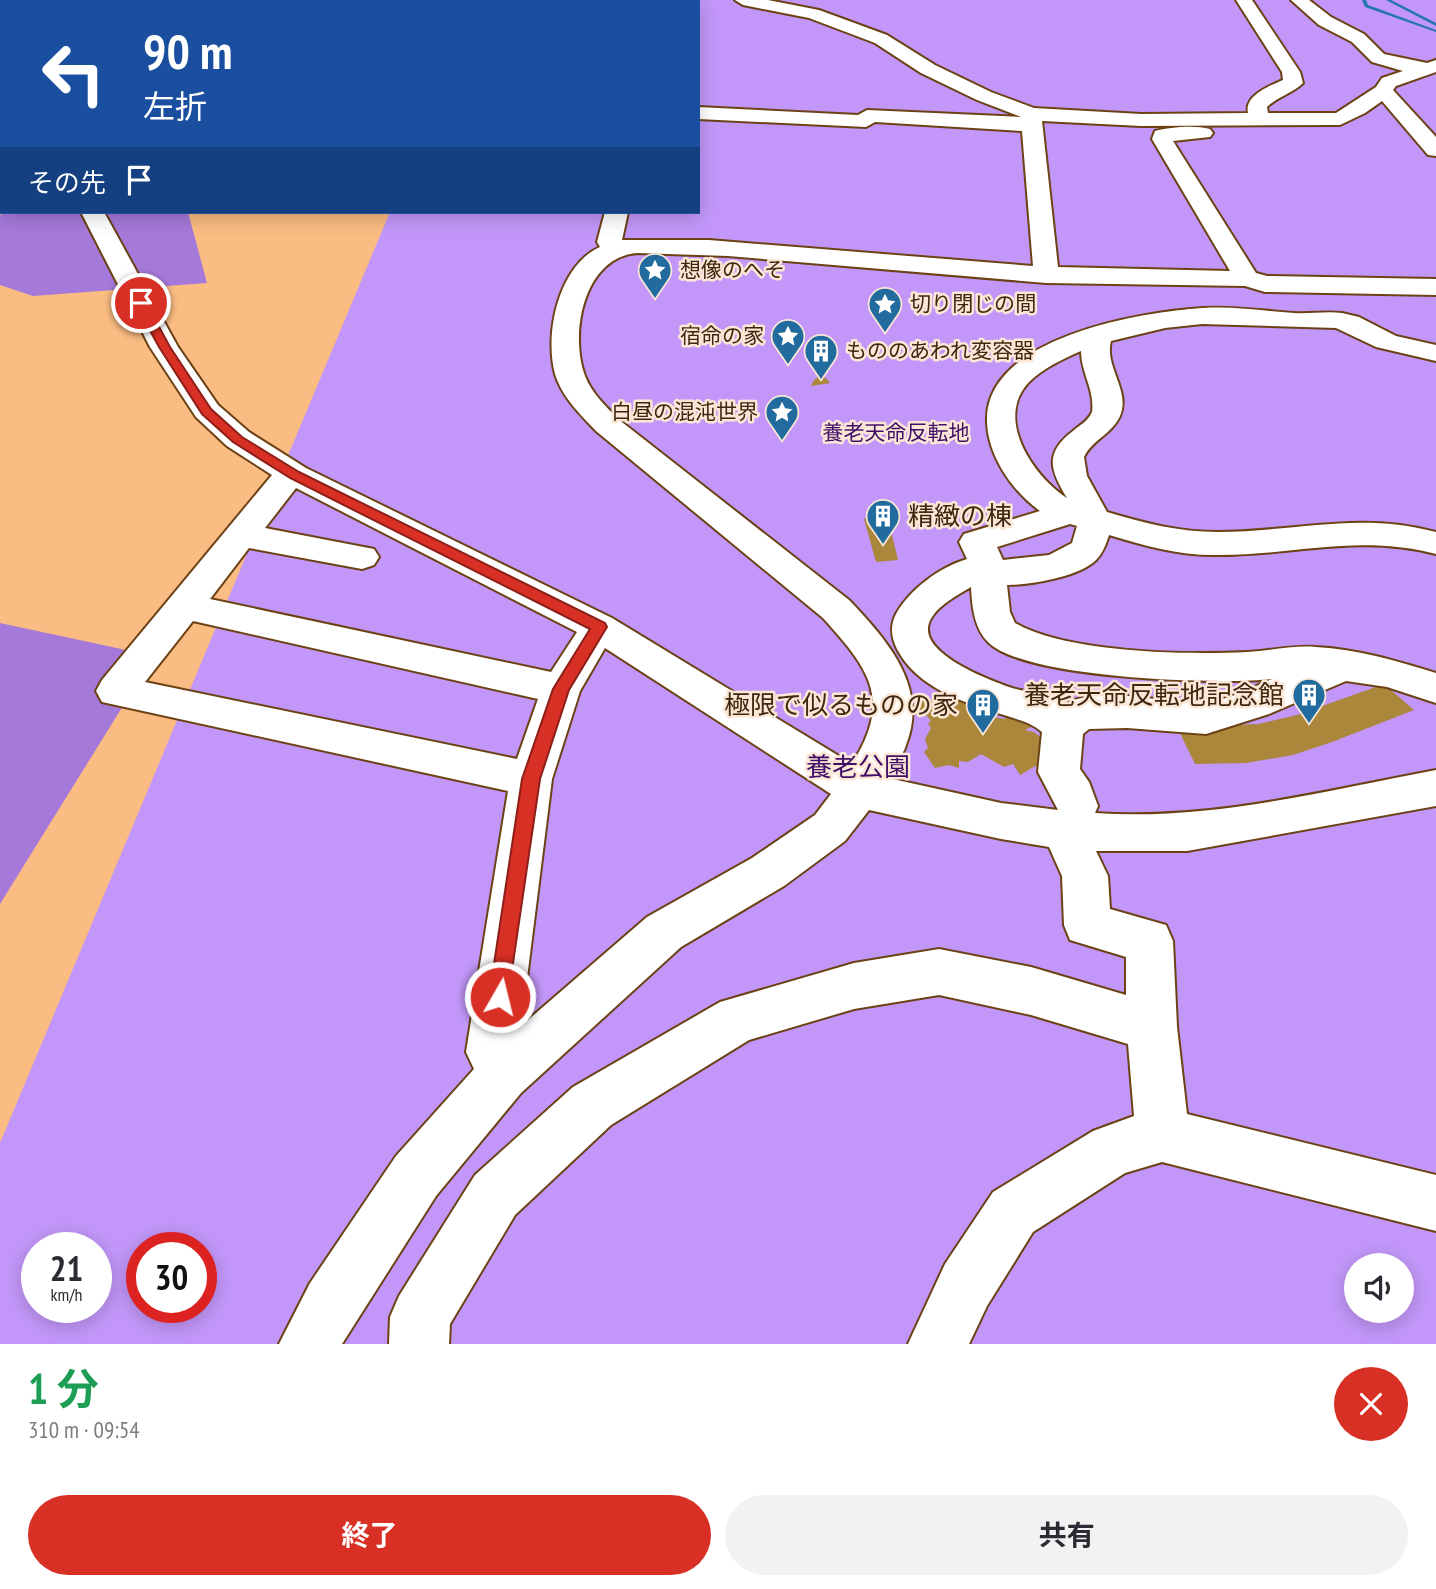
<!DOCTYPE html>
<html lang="ja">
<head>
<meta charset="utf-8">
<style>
	body { margin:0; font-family:"PT Sans Narrow","Noto Sans JP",sans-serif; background:#f2f2f3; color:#2b2b33; height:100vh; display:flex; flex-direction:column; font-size:26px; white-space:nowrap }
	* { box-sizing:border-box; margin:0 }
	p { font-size:23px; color:#7c7c81 }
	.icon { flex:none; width:38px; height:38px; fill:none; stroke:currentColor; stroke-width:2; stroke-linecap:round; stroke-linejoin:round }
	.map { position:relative; height:1344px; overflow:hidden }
	.side { display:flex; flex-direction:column; background:#fff; flex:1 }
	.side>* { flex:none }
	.guide { position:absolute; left:0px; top:0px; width:700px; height:214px; box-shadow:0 4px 18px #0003; background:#1a4fa0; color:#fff; overflow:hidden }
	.fabs { position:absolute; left:1344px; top:1253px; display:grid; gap:14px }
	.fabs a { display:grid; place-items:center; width:70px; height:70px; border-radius:50%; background:#fff; box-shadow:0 4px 18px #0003; font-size:35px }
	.speed { position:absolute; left:21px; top:1232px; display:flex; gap:14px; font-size:35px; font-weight:700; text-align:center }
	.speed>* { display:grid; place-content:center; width:91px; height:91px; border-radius:50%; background:#fff; box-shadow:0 4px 18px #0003; line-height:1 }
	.speed small { font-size:18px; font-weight:400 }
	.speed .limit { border:10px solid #d22; background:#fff; color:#111 }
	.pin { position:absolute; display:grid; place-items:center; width:60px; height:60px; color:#fff; margin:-30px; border:4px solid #fff; border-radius:50%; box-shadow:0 2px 7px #0007 }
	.me { position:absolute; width:77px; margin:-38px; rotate:8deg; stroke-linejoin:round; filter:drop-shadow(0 0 5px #0008) }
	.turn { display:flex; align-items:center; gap:24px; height:147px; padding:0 28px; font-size:32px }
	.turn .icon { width:91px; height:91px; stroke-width:2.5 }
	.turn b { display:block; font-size:49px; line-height:60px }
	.then { display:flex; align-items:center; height:66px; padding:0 28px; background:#0003; gap:14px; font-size:26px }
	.round { display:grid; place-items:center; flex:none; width:74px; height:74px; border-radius:37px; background:#f2f2f3 }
	.head { display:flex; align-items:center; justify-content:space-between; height:119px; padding:0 28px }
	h1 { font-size:42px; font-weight:700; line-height:52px; color:#1e9e55 }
	.primary-button { display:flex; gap:14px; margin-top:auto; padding:14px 28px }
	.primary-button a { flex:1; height:80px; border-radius:42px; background:#d93025; color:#fff; font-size:28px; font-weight:700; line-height:80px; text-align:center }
	.primary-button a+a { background:#f2f2f3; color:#2b2b33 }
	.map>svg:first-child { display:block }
	.green { fill:#c297f9; fill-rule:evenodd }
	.forest { fill:#a579da }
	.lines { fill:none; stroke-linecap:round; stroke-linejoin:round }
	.stream { fill:#2576af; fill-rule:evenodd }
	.building { fill:#aa873b }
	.minor-casing { stroke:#6c4215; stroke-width:4 }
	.minor { fill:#fff; fill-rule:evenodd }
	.route { fill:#d93025; stroke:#8d1f18; stroke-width:2 }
	.labels { text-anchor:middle; stroke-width:5; stroke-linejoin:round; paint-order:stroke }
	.far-poi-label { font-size:21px; fill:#3f270f; stroke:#fbe7d6; text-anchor:start }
	.far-park-label { font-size:21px; fill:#3f0e66; stroke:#fbe7d6 }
	.poi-label { font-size:26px; fill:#3f270f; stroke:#fbe7d6; text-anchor:end }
	.park-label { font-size:26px; fill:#3f0e66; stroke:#fbe7d6 }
</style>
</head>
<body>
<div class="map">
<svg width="1436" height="1344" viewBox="0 0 1436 1344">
	<rect width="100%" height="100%" fill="#fabc82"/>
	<path class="green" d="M534,0H1436V1344H0V1143L390,212H698V2H531ZM37,1248H96V1307H37ZM142,1248H201V1307H142ZM1356,1265H1402V1311H1356Z"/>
	<path class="forest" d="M0,0H491L2,2V19Z
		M7,212H188L207,283L33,296L0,285V215Z
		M0,623L154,656L0,904Z"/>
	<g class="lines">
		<path class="stream" d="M1362,0H1366L1368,5L1436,30V32L1365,7Z
			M1386,0H1391L1436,23V26Z"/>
	</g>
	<path class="building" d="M818,377L826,378L830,383L811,386L814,380Z
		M876,511L880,519L895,528L891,531L898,560L876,562L864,519Z
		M1384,684L1414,710L1332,742L1293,755L1246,763L1195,764L1177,727L1258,724L1297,715Z
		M956,694L969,702V707L978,704L989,710L983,717L988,718L994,717L1005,719L1008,715L1019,721L1022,717L1026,720L1031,727L1025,730L1034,732L1043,739L1044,771L1035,766L1020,775L1013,764L1004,767L981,754L968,762L959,761V768L949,765L935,768L924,752L928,748L925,739L931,728L928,723L931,721L927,716L916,715L914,712L921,707L916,700L922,698L940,702L948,701V697Z"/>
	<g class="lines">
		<defs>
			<path id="minor" d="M629,0H648L628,2Z
				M735,0H768L819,10L887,35L935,65L991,92L1034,108L1141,114L1248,113C1244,96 1269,86 1283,80L1282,72L1236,0H1252L1300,72L1303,83C1293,93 1277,97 1267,107L1268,113H1336L1376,87L1382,78L1403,71L1372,62L1352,42L1319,25L1291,0H1309L1331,17L1364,34L1384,54L1427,63L1436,60V72L1396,86L1393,90L1436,137V156L1428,155L1382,101L1365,113L1340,125L1141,126L1042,121L1058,267L1230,271L1152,139L1155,131C1171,127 1194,125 1210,129L1213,133L1210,137L1173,141L1256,273L1267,276L1436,279V295L1265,292L1245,286L1046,283L728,256L638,253C584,256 569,333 585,376C592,394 605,405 618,419L849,600C887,640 929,687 906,745C902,757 894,768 888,778L1001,803L1058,810L1038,772L1042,732C1031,722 1018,720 1004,715C965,703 917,688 897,649C891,637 890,626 896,614C910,589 940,567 967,559L959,542L964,534L1040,511C1013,492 988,456 987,422C984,338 1139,312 1203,308C1234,306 1263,311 1294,313C1310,314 1326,311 1342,313L1359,317L1396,336L1436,345V361L1376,347L1336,328L1202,324L1165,328L1111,341C1104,367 1131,391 1120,416C1112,434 1092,440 1084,457L1087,476L1107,512C1144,523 1179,532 1218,532C1295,532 1358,511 1436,532V554C1358,534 1296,555 1219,555C1181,556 1145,546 1109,535C1106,544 1103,553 1096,560C1079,577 1030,585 1007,585L1010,612L1015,623C1067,653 1186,655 1247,652C1270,651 1293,645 1316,647C1357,649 1397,661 1436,673V703L1387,687L1346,681L1269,714L1206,734L1127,728L1089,729L1083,734L1080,769L1089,782L1098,806L1095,813C1209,821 1324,791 1436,770V806L1187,851H1096L1108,876L1110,909L1166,925L1173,941L1177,1027L1187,1114L1436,1175V1231L1162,1162L1125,1173L1033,1232L987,1306L969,1344H908L945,1264L993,1192L1093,1131L1134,1116L1128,1044L1031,1015L939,995L854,1009L749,1040L611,1125L515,1215L450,1324L449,1344H389L390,1317L399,1296L475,1175L573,1087L720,1002L854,963L939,949L1031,967L1126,995V957L1070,940L1064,925L1062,876L1049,847L1001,839L869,810L845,841L784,886L681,947L521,1093L436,1196L342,1344H279L310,1283L396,1156L474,1069L466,1052L508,791L102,702L96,691L102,680L272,475L227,446L196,417L150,347L81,212H104L178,347L218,405L249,432L306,468L612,618L852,764C893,699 869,669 823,618L596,431C580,414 562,397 555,374C544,333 559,265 600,247L597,242L605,212H628L622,240H709L1033,266L1022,131L875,122L866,127L698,119V107L858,115L867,110L1021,117L977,100L921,73L875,43L809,18L743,5ZM1081,351C1081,373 1095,390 1092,412C1088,421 1080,425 1073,431C1044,453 1050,470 1067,498C1033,476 994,419 1029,382C1043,368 1063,359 1081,351ZM296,488L577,632L551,672L210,599L249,548L362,569L374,565L379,557L374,549L265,528ZM1070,524L1077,526L1072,543L1049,555L1003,560L997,547ZM971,587C972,606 974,628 988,642C1024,679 1220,685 1272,679C1251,688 1227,701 1205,702C1160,705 1107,684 1064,704C1049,693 1030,693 1012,688C990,680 909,651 932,617C940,604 958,595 971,587ZM193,621L538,699L517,759L145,682ZM605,648L831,794L815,815L752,858L647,917L521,1026L552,779L580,691Z
				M0,33H2V43H0Z"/>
		</defs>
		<use href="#minor" class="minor-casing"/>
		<use href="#minor" class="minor"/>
	</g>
	<path class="route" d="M137,301L146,303L170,347L211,409L242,437L299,472L605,623L607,627L569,690L540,779L507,1004L500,1007L492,1004L489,997L522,779L553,689L590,629L290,478L233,442L202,414L159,347L135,303Z"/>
	<defs>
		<symbol id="sight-pin" viewBox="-11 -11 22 30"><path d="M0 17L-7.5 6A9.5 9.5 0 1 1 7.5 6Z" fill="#216b9f" stroke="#fbe7d6"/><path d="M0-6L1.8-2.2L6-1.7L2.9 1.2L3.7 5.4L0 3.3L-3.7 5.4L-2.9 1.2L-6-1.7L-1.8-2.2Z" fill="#fff"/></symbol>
		<symbol id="building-pin" viewBox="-11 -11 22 30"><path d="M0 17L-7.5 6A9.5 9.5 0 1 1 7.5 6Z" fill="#216b9f" stroke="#fbe7d6"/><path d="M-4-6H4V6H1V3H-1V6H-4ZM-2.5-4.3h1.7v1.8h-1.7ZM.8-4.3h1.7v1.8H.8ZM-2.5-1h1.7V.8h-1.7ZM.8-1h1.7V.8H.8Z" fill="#fff"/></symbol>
	</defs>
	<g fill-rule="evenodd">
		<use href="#sight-pin" x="636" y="251" width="38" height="52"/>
		<use href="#sight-pin" x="866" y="285" width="38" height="52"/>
		<use href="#sight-pin" x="769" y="317" width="38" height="52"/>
		<use href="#building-pin" x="802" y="332" width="38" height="52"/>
		<use href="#sight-pin" x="763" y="393" width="38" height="52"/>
		<use href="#building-pin" x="864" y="497" width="38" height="52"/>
		<use href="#building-pin" x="1290" y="676" width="38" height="52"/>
		<use href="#building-pin" x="964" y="686" width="38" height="52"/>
	</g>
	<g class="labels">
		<g class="far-poi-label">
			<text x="680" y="277">想像のへそ</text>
			<text x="910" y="311">切り閉じの間</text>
			<text x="764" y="343" text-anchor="end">宿命の家</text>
			<text x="846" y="358">もののあわれ変容器</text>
			<text x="758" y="419" text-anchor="end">白昼の混沌世界</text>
		</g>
		<g class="far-park-label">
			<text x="896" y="440">養老天命反転地</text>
		</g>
		<g class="poi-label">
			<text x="908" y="525" text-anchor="start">精緻の棟</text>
			<text x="1284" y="704">養老天命反転地記念館</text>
			<text x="958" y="714">極限で似るものの家</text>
		</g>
		<g class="park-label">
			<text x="858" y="776">養老公園</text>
		</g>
	</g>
</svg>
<div class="fabs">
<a><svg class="icon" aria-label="sound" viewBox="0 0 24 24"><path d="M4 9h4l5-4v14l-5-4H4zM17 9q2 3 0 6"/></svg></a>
</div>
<div class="speed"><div>21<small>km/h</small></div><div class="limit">30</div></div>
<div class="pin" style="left:141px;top:303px;background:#d93025"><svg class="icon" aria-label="arrive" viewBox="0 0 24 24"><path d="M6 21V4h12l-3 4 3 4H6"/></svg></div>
<svg class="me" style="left:500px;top:997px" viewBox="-20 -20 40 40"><circle r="17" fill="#d93025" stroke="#fff" stroke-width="3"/><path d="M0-11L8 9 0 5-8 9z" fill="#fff"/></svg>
<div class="guide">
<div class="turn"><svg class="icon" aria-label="left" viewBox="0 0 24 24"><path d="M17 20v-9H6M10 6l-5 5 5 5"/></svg><div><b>90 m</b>左折</div></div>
<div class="then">その先<svg class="icon" aria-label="arrive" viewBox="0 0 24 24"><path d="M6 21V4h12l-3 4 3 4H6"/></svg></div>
</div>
</div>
<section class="side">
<div class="head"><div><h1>1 分</h1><p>310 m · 09:54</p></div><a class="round" style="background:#d93025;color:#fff"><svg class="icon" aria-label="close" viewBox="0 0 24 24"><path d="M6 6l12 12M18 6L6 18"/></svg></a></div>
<div class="primary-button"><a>終了</a><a>共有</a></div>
</section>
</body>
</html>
